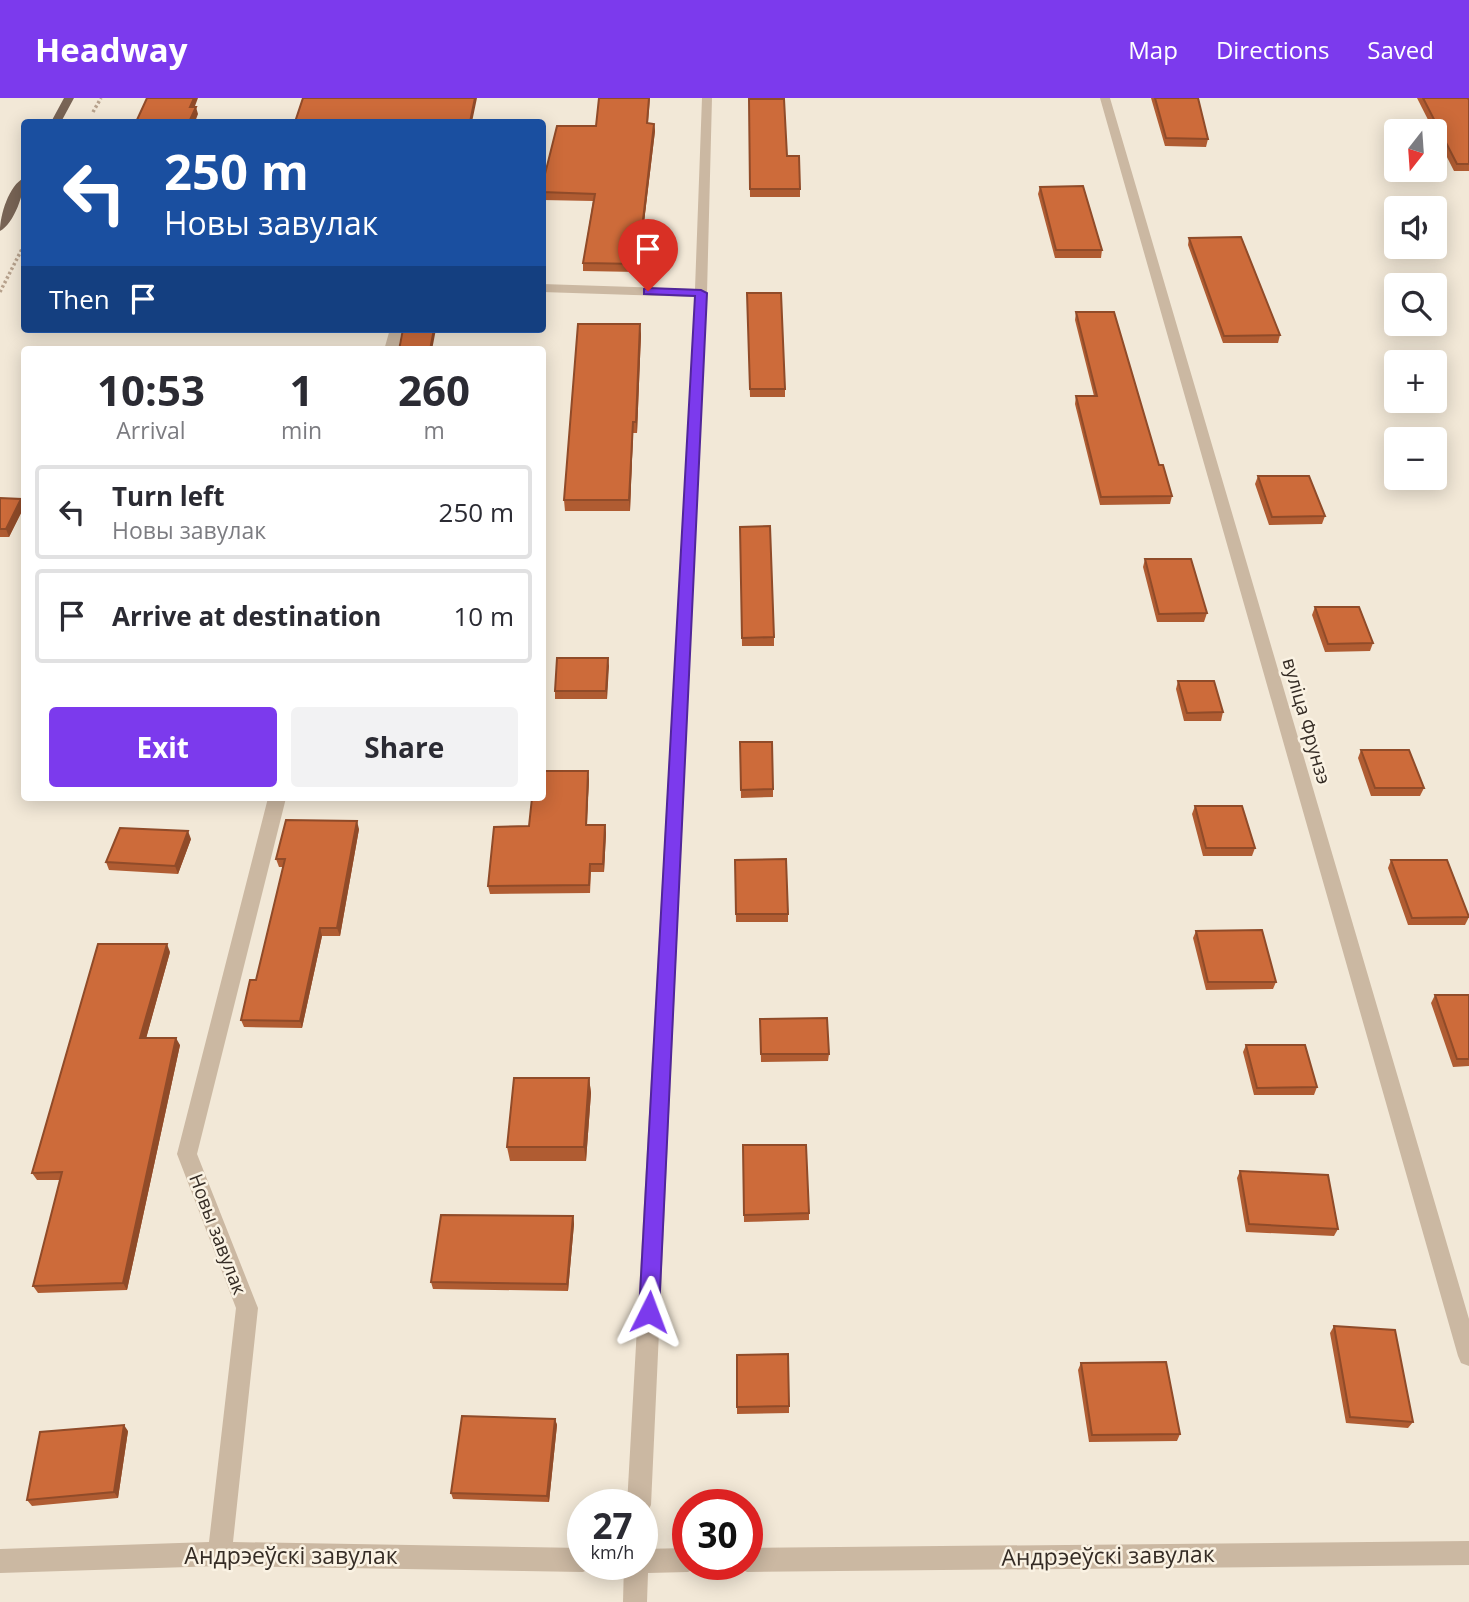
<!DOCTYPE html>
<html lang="en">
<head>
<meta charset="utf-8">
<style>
	body { margin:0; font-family:"Open Sans",sans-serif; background:#f2f2f3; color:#2b2b33; height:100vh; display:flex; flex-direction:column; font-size:26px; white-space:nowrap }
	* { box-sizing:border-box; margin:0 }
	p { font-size:23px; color:#7c7c81 }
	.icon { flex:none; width:38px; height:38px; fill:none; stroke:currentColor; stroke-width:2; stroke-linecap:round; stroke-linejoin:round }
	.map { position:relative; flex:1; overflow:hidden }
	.panel { position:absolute; left:21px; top:248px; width:525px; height:455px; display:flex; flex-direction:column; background:#fff; border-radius:7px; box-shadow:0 4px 18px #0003 }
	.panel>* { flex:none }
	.guide { position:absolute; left:21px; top:21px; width:525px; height:214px; border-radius:7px; box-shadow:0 4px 18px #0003; background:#1a4fa0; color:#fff; overflow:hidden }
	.needle { width:46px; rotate:197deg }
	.controls { position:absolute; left:1384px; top:21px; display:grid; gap:14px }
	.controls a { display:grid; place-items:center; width:63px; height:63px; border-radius:7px; background:#fff; box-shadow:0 4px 18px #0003; font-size:35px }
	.speed { position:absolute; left:567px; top:1391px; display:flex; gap:14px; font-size:35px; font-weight:700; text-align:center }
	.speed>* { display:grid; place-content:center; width:91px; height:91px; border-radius:50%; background:#fff; box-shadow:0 4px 18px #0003; line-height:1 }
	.speed small { font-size:18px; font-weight:400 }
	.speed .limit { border:10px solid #d22; background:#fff; color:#111 }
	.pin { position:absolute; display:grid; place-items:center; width:60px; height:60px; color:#fff; margin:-72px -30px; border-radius:50% 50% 50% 0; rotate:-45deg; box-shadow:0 0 7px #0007 }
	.pin .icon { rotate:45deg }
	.me { position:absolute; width:77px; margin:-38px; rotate:3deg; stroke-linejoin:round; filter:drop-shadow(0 0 5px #0008) }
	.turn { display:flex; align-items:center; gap:24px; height:147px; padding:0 28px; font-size:32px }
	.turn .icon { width:91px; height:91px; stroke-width:2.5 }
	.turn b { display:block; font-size:49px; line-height:60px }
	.then { display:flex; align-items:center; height:66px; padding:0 28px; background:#0003; gap:14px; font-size:26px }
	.eta { display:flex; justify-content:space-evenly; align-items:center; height:119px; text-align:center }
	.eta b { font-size:42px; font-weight:700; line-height:49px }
	.action { display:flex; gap:14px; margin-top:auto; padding:14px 28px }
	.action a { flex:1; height:80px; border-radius:7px; background:#7c3aed; color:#fff; font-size:28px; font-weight:700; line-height:80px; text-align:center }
	.action a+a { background:#f2f2f3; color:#2b2b33 }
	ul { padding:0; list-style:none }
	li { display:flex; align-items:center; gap:21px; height:94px; margin:0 14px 10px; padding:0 14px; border:4px solid #e1e1e2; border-radius:7px }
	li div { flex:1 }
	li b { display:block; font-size:26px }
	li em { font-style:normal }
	header { display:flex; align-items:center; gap:42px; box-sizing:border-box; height:98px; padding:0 35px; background:#7c3aed; color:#fff }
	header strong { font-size:33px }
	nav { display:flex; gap:38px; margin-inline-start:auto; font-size:24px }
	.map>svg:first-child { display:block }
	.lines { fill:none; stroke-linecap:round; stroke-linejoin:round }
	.path { stroke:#b7a28d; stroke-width:3.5; stroke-dasharray:2.5 2.5; stroke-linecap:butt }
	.minor { fill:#cbb8a2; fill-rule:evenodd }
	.major { fill:#786455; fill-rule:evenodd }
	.wall { fill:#b05c32 }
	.shaded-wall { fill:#904b29 }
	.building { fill:#cd6b3a; stroke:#904b29; stroke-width:2 }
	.route { fill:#7c3aed; stroke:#51269a; stroke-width:2 }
	.labels { text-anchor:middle; stroke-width:5; stroke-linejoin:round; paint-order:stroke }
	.street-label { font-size:19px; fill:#352c25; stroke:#faf2e3 }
	.near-street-label { font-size:23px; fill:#352c25; stroke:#faf2e3 }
</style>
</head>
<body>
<header>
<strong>Headway</strong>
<nav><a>Map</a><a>Directions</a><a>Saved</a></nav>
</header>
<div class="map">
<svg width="1469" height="1504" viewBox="0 0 1469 1504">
	<rect width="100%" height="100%" fill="#f2e8d7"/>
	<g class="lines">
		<path class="path" d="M93,14L101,0
			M0,194L24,147"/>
		<path class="minor" d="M702,0H712L707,195L651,1407L647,1415L642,1417V1407H627L695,199L542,194V186L695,191Z
			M1100,0H1110L1469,1221V1268L1461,1265L1458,1258Z
			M390,231H402L398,252H384Z
			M268,700H286L197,1056L258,1210L233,1444L583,1450V1466H593L591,1470L583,1474L220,1468L0,1475V1451L209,1444L236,1210L177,1056Z
			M1469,1443V1467L747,1474L739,1470L737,1466H747V1450Z
			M688,1450V1466H698L696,1470L688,1474L648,1475L647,1504H623L624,1466H642V1451Z"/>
		<path class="major" d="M64,0H74L61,24H51Z
			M24,80C25,94 14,126 0,133C0,117 9,87 24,80Z"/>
	</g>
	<path class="wall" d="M599,0H650L648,25L654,26L655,33L638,174L583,173V165L593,103L542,102V88L596,28Z
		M1151,0H1198L1208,41L1206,49L1165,48Z
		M1417,0H1468L1469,2V73H1454Z
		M749,1L787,58L800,91V99H750Z
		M1040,89L1102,152L1101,160H1055L1038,96Z
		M1189,140L1280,237L1278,245H1223L1188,147Z
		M747,195L785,291V299H750Z
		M1076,214L1159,367L1172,398L1170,406L1100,407L1075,306L1076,298H1094L1075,222Z
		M641,236L637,335H633L630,413H565L564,402Z
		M1258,378L1325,418L1322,426L1269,427L1255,386Z
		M0,400L21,401L24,409L9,439H0Z
		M740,429L774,539V548H742Z
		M1145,461L1207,515L1204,524H1157L1143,469Z
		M1315,509L1373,545L1370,553L1325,554L1312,517Z
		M608,560L607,601H555V593Z
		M1178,583L1223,614L1221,623H1184L1176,591Z
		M740,644L773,691V699L741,700Z
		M1361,652L1424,690L1420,698H1371L1358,660Z
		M589,681L587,727H605L606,735L604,774H591L590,795L490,796L488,788L529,728Z
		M1195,708L1255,750L1252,758H1203L1192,716Z
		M359,731L340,838H322L302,930L244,929L241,922L256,882L283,769H279L276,761Z
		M191,741L178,776L109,772L106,764Z
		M735,762L788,816V824H736Z
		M1391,762L1469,819L1465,827H1408L1388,770Z
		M1196,833L1276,884L1273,891L1206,892L1193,840Z
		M170,854L146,940L180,947L127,1192L38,1195L33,1188L60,1082H37L32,1075Z
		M1435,897H1469V968L1453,969L1431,905Z
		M760,921L829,956L828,963L761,964Z
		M1246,947L1317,989L1314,997H1254L1243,954Z
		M589,980L591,995L586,1063H510L507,1049Z
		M743,1047L809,1115V1122L744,1124Z
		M1240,1073L1338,1131L1334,1138L1246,1134L1237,1080Z
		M573,1118L574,1126L568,1193L433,1191L431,1184Z
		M1334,1228L1413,1324L1408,1330L1346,1325L1330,1235Z
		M737,1263L789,1308V1315L737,1316Z
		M1081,1265L1180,1336L1177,1343L1089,1344L1078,1272Z
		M555,1321L557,1327L549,1404L453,1401L451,1395Z
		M128,1333L118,1400L32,1408L27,1402Z"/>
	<path class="shaded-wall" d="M194,0H198L192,16L190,9Z
		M475,0H477L472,24H470Z
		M196,9L198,16L195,24H189Z
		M654,26L655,33L638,174V166Z
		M640,226L641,236L637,335L636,324Z
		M434,231H436L432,252H430Z
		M633,324V335L630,413L629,402Z
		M21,401L24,409L9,439L6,431Z
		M608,560L609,568L607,601L606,593Z
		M588,673L589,681L586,735V727Z
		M357,723L359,731L340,838L337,830Z
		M605,727L606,735L604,774L603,766Z
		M188,733L191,741L178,776L175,768Z
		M320,830L322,838L302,930L300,923Z
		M167,846L170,854L144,948L140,940Z
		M176,940L180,947L127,1192L123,1185Z
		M589,980L591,995L586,1063L584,1049Z
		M573,1118L574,1126L568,1193L567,1186Z
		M555,1321L557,1327L549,1404L547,1398Z
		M124,1327L128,1333L118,1400L114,1394Z"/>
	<path class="building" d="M147,0H194L190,9H196L189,24H136Z
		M303,0H475L470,24H295Z
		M599,0H649L647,25L654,26L638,166L583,165L595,96L542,94V88L557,28H596Z
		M1155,0H1198L1208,41L1166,40Z
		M1423,0H1468L1469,2V66H1457Z
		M749,1H784L787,58H799L800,91H750Z
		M1083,88L1102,152H1056L1040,89Z
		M1241,139L1280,237L1224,238L1189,140Z
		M747,195H781L785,291H750Z
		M1076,214H1114L1159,367H1163L1172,398L1101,399L1076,298H1097Z
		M578,226H640L636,324H633L629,402H564Z
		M403,231H434L430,252H399Z
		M1258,378H1309L1325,418L1272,419Z
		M0,400L21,401L6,431H0Z
		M770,428L774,539L742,540L740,429Z
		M1145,461H1191L1207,515L1159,516Z
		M1315,509H1359L1373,545L1328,546Z
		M557,560H608L606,593H555Z
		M1178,583H1214L1223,614L1187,615Z
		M740,644H772L773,691L741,692Z
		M1361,652H1409L1424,690H1375Z
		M542,673H588L586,727H605L603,766H590L589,787L488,788L494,729L529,728L532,700H542Z
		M1195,708H1242L1255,750H1206Z
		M286,722L357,723L337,830H320L300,923L241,922L250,882H256L285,761H276Z
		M120,730L188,733L175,768L106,764Z
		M786,761L788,816H736L735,762Z
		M1391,762H1447L1469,819L1412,820Z
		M1262,832L1276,884H1208L1196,833Z
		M98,846H167L140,940H176L123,1185L33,1188L62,1074L32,1075Z
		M1435,897H1469V961H1457Z
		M827,920L829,956H761L760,921Z
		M1246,947H1305L1317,989L1257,990Z
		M514,980H589L584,1049H507Z
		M743,1047H806L809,1115L744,1117Z
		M1240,1073L1328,1077L1338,1131L1249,1126Z
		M441,1117L573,1118L567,1186L431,1184Z
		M1334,1228L1395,1232L1413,1324L1350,1319Z
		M788,1256L789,1308L737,1309V1257Z
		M1166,1264L1180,1336L1092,1337L1081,1265Z
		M462,1318L555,1321L547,1398L451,1395Z
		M124,1327L114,1394L27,1402L40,1334Z"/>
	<path class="route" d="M648,190L701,192L707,195L659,1214L656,1221L649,1223L642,1221L639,1214L695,198L644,196V191Z"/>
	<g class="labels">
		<g class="street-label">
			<text transform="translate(1307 623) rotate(74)" y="7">вуліца Фрунзэ</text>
			<text transform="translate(218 1136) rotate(69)" y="7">Новы завулак</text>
		</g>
		<g class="near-street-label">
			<text x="291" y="1466">Андрэеўскі завулак</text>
			<text transform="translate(1108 1458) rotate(-1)" y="8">Андрэеўскі завулак</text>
		</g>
	</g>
</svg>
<div class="controls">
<a><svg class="needle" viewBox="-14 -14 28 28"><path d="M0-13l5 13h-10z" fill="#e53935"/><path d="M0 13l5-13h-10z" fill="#7c7c81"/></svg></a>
<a><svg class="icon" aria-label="sound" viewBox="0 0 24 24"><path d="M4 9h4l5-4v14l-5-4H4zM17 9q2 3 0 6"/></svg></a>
<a><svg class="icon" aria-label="search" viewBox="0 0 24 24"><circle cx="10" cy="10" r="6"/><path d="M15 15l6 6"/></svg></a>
<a>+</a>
<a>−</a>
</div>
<div class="speed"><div>27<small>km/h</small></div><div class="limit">30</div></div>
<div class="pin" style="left:648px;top:193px;background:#d93025"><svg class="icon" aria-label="arrive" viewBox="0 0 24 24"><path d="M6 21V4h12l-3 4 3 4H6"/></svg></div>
<svg class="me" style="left:649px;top:1214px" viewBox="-20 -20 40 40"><path d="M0-17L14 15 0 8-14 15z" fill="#7c3aed" stroke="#fff" stroke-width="4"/></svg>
<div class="guide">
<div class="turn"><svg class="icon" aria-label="left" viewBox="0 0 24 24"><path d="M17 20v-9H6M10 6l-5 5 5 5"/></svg><div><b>250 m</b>Новы завулак</div></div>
<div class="then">Then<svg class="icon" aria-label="arrive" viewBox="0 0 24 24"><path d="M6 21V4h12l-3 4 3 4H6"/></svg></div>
</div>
<section class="panel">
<div class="eta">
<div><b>10:53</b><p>Arrival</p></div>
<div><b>1</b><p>min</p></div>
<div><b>260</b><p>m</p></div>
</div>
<ul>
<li><svg class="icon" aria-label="left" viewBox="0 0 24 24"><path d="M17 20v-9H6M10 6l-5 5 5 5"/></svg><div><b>Turn left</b><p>Новы завулак</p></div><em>250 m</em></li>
<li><svg class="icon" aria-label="arrive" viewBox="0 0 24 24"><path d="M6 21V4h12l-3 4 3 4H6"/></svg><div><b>Arrive at destination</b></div><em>10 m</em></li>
</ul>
<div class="action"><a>Exit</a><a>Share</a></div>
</section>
</div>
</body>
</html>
